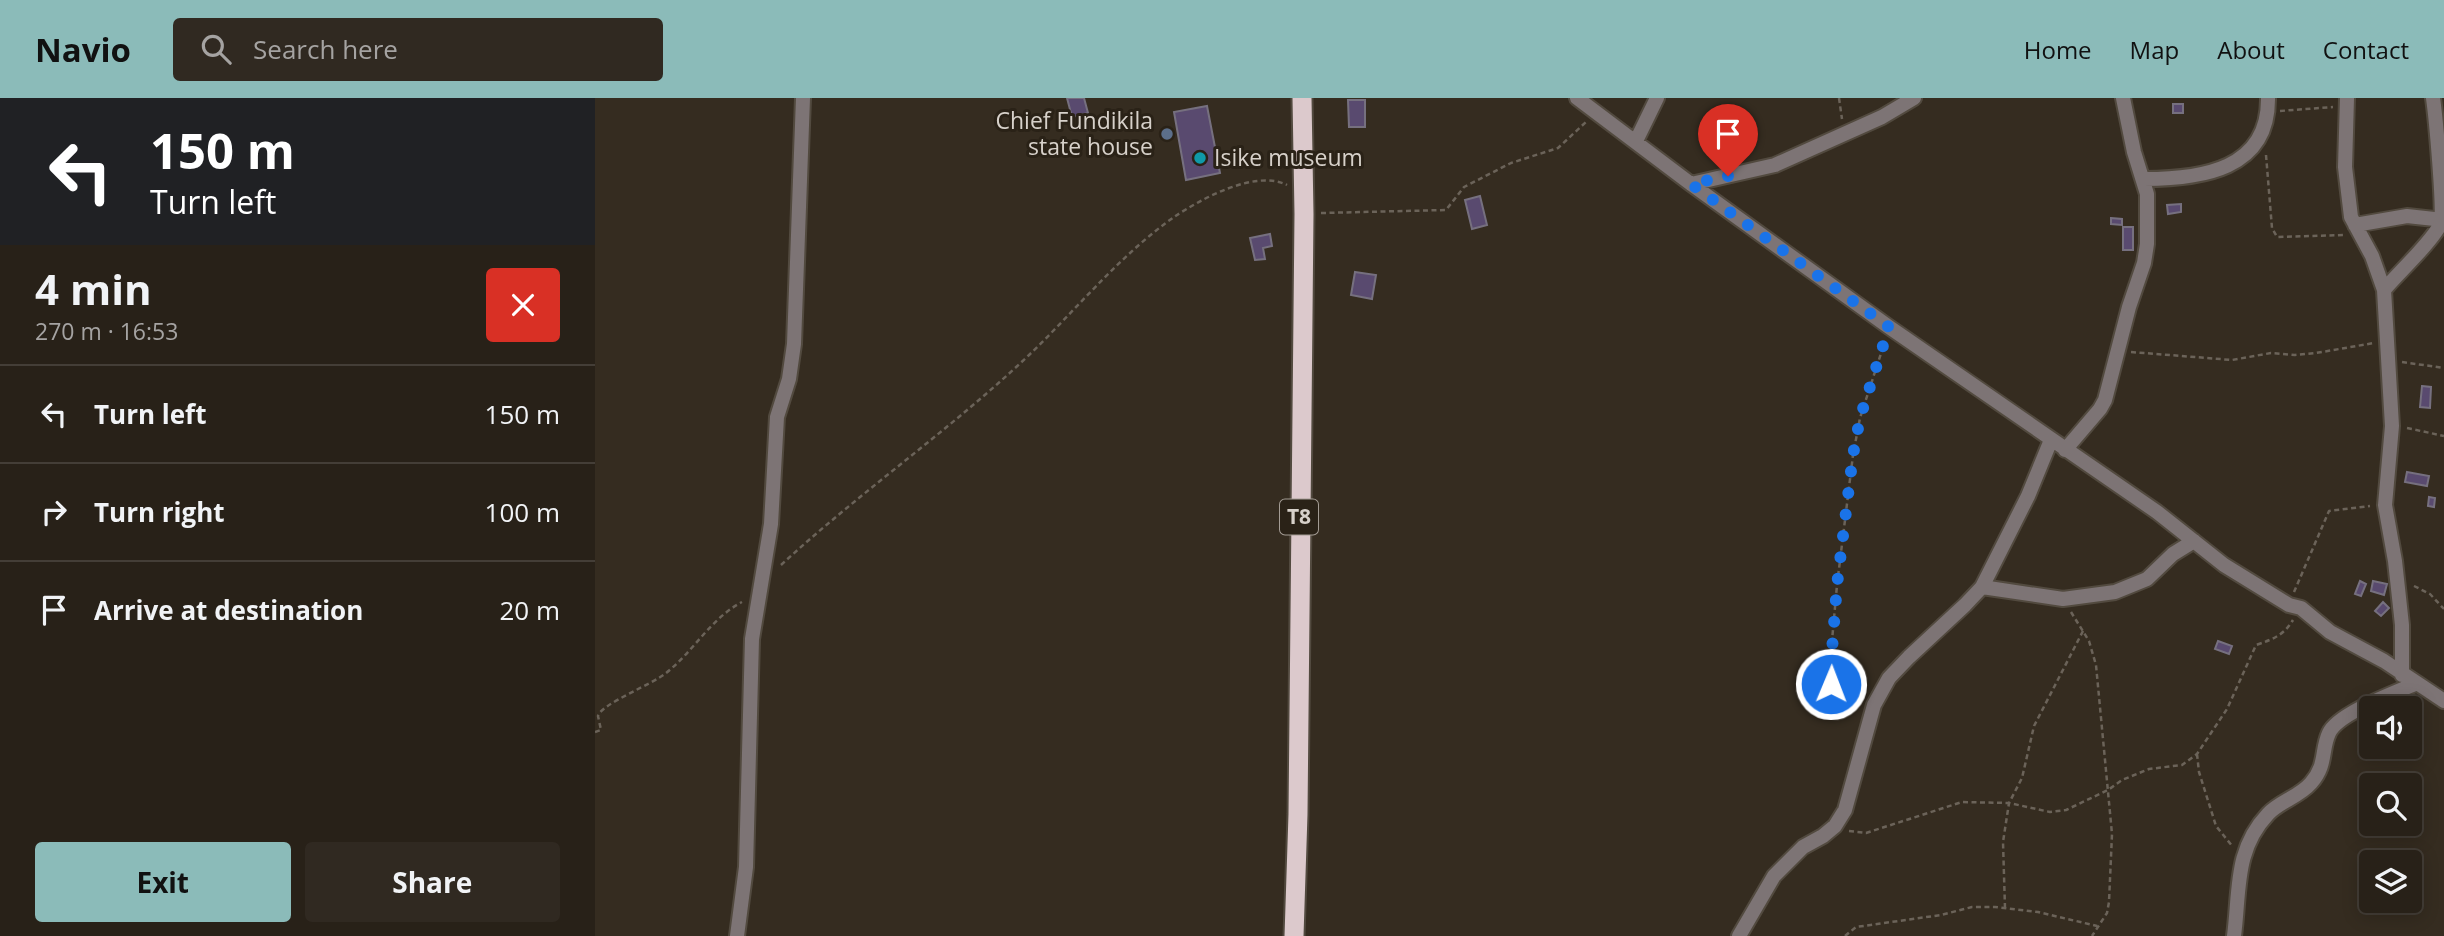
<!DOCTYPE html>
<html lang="en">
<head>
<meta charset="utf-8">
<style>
	body { margin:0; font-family:"Open Sans",sans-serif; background:#302921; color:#f1f3f6; height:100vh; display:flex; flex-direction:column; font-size:26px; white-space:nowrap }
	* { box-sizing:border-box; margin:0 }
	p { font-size:23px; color:#a5a3a2 }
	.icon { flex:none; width:38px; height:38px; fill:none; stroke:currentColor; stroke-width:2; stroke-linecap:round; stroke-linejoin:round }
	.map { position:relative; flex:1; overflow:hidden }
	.side { display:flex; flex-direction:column; background:#282118; width:595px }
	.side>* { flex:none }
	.top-card { background:#202124; color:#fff; overflow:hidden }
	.tools { position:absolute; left:1764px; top:598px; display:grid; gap:14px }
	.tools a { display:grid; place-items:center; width:63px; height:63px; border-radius:7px; background:#282118; box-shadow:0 4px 18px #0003,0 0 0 2px #443e37; font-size:35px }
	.pin { position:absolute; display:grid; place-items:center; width:60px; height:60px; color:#fff; margin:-72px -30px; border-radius:50% 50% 50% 0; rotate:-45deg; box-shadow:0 0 7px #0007 }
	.pin .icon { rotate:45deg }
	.me { position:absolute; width:77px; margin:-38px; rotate:1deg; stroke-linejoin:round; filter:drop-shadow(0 0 5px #0008) }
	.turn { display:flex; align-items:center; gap:24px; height:147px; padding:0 35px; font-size:32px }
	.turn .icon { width:91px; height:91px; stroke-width:2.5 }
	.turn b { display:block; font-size:49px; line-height:60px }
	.round { display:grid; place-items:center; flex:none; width:74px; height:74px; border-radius:7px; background:#302921 }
	.headline { display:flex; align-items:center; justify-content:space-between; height:119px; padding:0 35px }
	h1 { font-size:42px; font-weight:700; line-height:52px }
	.button { display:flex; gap:14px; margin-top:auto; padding:14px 35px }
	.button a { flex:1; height:80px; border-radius:7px; background:#8bbbb9; color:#111; font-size:28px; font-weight:700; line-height:80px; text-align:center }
	.button a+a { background:#302921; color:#f1f3f6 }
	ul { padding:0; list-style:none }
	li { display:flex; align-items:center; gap:21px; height:98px; padding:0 35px; border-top:2px solid #443e37 }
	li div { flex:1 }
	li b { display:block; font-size:26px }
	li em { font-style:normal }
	header { display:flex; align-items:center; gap:42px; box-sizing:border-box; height:98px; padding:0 35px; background:#8bbbb9; color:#111 }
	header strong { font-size:33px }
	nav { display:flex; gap:38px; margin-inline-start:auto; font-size:24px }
	.search { width:490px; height:63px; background:#302921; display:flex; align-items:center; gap:18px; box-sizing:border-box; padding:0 24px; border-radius:7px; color:#a5a3a2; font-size:26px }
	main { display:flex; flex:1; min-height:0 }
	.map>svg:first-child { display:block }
	.building { fill:#594a6f; stroke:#76707f; stroke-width:2 }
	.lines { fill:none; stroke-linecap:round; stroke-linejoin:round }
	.minor-casing { stroke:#524a3f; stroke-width:18 }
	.trunk-casing { stroke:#524a3f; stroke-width:23 }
	.path { stroke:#6b6359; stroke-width:2.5; stroke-dasharray:5 3.5; stroke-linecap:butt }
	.minor { stroke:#7d7475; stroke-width:14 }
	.trunk { stroke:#dcc9cc; stroke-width:19 }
	.route { stroke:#1a73e8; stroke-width:12; stroke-dasharray:0 21.6 }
	.service-dot { fill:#5c6f8a; stroke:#2a2217; stroke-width:2.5 }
	.culture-dot { fill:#0f9aa8; stroke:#2a2217; stroke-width:2.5 }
	.labels { text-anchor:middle; stroke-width:6; stroke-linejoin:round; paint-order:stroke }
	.shield { fill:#2a2217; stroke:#a39c94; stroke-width:2 }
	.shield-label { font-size:21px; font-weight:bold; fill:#d7d1ca }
	.poi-label { font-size:23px; fill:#d7d1ca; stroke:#2a2217; text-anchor:end }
</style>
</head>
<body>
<header>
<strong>Navio</strong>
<div class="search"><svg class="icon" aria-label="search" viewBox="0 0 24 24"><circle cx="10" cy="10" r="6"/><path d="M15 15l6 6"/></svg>Search here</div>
<nav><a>Home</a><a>Map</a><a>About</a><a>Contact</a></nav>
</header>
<main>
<section class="side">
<div class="top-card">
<div class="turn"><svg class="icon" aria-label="left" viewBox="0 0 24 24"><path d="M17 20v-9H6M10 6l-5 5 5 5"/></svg><div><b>150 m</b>Turn left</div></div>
</div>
<div class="headline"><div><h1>4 min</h1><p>270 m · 16:53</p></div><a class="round" style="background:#d93025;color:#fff"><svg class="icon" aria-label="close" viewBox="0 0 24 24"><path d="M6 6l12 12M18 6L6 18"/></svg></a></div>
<ul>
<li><svg class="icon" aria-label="left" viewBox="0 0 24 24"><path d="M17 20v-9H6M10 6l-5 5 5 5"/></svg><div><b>Turn left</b></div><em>150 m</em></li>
<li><svg class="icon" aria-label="right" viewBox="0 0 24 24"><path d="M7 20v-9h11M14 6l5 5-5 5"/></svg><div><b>Turn right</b></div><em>100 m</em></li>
<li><svg class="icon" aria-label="arrive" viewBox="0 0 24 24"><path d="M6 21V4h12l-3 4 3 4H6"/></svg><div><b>Arrive at destination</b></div><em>20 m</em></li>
</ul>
<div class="button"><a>Exit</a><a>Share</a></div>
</section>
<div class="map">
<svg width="1849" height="838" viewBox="0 0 1849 838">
	<rect width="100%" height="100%" fill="#352c20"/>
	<path class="building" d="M472,0H489L493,15L477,19Z
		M753,2H770V29H754Z
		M1578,6H1588V15H1578Z
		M612,8L625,75L591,82L579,14Z
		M885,98L892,127L877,131L870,102Z
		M1586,106V114L1573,116L1572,107Z
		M1516,120L1527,121V127L1516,126Z
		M1528,129H1538V152H1528Z
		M675,136L677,148L668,150L670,161L660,162L655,140Z
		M760,174L781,177L777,201L756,197Z
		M1827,288L1836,289L1835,310L1825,309Z
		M1812,374L1834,378L1832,388L1810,384Z
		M1834,399L1840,400L1839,409L1833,408Z
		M1765,483L1771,486L1766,498L1760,496Z
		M1778,483L1792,486L1789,497L1776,493Z
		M1788,504L1794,510L1786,518L1780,513Z
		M1623,543L1637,548L1634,556L1620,551Z"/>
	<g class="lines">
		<defs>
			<path id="minor" d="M982,0L1096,86L1294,229L1562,414L1629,467L1694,507L1706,510L1735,534L1789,563L1849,603
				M1752,0L1750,69L1756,119L1777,158L1789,192L1797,328L1790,407L1800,463L1807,527V577
				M1041,43L1062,0
				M1549,81C1606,81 1674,72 1673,0
				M1096,86L1180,67L1287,19L1319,0
				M1760,127L1812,118L1849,122
				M1789,192C1803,175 1838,143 1846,125C1849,110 1841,21 1838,0
				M1470,352L1505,311L1510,302L1534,209L1549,165L1552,146V96L1539,54L1528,0
				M1387,489L1468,501L1520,494L1552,481L1578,456L1599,443
				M142,838L151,769L157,541L176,426L182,319L194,281L199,246L208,0
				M1144,838L1179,778L1208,749L1228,738L1240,728L1250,712L1279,607L1294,580L1314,559L1370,507L1387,489L1433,398L1456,342
				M1639,838C1645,793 1639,752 1673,716C1685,703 1704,699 1716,685C1732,667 1726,652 1734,635C1743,615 1802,594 1822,585"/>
			<path id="trunk" d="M699,838L703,716L709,116L707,0"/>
		</defs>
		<use href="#minor" class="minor-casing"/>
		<use href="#trunk" class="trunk-casing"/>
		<path class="path" d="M1244,0L1247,21
			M1685,13L1738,9
			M1671,57L1677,130L1682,139L1748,137
			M726,115L851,112L869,89L916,65L963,50L991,24
			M1536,254L1637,262L1676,255L1700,257L1721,255L1779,245
			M1807,264L1849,270
			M1812,330L1849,338
			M186,467C265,394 355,332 433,258C481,212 524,158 579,119C606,101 660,71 692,87
			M1819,488L1835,496L1849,511
			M1699,494L1734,413L1775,408
			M1476,514L1494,543L1501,567L1517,736L1514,804L1512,815L1497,838
			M1264,608L1241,593L1236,586L1235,565L1242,487L1258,357L1265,320L1290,243
			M0,634L6,632L3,618C6,606 58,586 71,575C99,553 115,521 147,504
			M1602,656L1604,674L1621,728L1638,749
			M1254,733L1271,735L1367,704L1414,705L1455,714L1471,712L1513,692L1527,682L1554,671L1587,667L1602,656L1632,611L1661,547C1678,541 1688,538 1698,522
			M1410,810L1408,744L1414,705L1427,680L1439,628L1488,533
			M1250,838L1261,829L1346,817L1377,809H1400L1443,814L1502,828"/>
		<use href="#minor" class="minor"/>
		<use href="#trunk" class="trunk"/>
	</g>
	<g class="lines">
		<path class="route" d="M1133,78L1096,86L1294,229L1265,320L1258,357L1242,487L1236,565V586"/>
	</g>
	<circle class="service-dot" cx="572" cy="36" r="7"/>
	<circle class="culture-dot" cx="605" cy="60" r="7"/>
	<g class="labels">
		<rect class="shield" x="685" y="401.5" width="38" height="35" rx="5"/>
		<g class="shield-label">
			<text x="704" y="426">T8</text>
		</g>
		<g class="poi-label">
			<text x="558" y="31">Chief Fundikila<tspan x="558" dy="26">state house</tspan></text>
			<text x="619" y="68" text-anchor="start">Isike museum</text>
		</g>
	</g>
</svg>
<div class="tools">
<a><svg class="icon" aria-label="sound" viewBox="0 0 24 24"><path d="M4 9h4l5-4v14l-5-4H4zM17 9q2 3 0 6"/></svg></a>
<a><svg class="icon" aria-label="search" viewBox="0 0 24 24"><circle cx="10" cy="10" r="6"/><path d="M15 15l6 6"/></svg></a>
<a><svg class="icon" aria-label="layers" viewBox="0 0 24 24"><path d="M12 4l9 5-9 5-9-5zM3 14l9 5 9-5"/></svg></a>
</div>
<div class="pin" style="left:1133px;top:78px;background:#d93025"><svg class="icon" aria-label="arrive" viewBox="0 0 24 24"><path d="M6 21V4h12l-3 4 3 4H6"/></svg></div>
<svg class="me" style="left:1236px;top:586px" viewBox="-20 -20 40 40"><circle r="17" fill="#1a73e8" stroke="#fff" stroke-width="3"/><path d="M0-11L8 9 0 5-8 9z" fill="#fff"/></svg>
</div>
</main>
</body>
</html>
